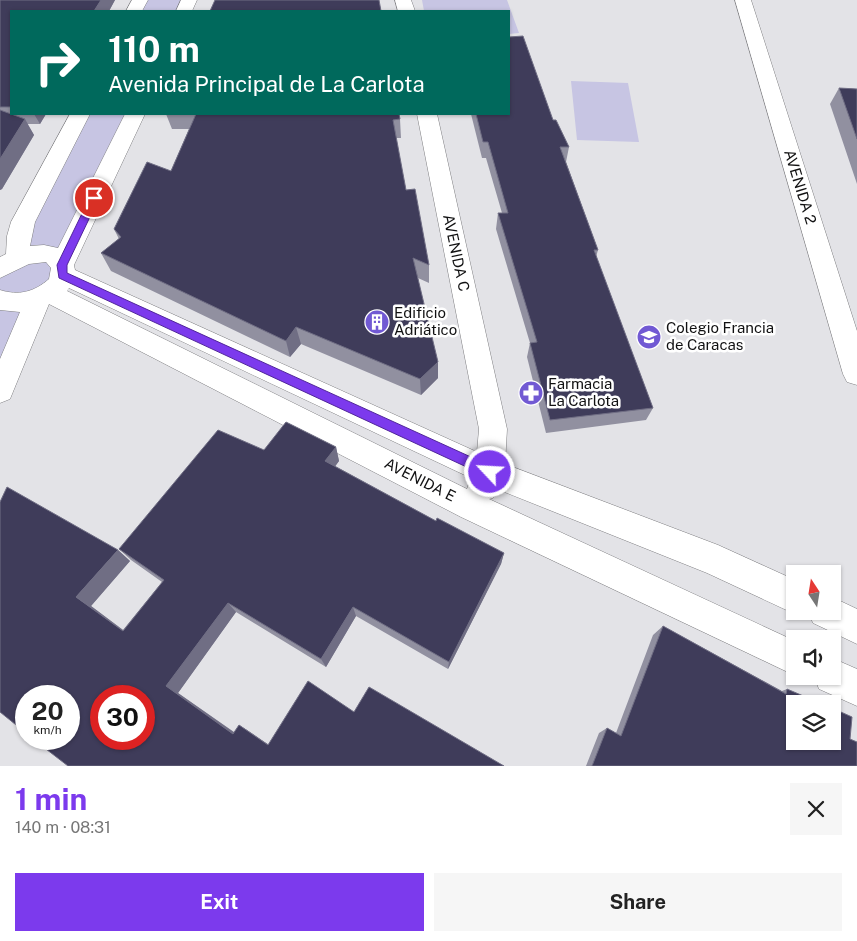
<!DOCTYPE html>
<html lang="en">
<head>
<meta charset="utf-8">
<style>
	body { margin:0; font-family:"Public Sans",sans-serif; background:#f6f6f6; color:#222; height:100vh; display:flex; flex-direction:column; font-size:19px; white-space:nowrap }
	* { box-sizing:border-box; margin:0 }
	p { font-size:16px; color:#767676 }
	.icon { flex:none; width:28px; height:28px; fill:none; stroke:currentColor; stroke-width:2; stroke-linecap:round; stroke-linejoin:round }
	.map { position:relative; height:766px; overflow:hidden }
	.sheet { display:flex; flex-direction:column; background:#fff; flex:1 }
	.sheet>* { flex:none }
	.guide { position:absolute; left:10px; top:10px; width:500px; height:105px; border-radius:0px; box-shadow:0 1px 4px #0004; background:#00695c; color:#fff; overflow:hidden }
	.needle { width:32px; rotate:348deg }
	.fabs { position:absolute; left:786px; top:565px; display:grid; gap:10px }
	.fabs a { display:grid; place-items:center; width:55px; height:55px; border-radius:0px; background:#fff; box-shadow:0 1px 4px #0004; font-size:25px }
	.speed { position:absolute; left:15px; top:685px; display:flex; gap:10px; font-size:25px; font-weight:700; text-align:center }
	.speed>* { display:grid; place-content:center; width:65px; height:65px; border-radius:50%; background:#fff; box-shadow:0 1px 4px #0004; line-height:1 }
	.speed small { font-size:12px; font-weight:400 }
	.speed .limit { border:8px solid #d22; background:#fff; color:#111 }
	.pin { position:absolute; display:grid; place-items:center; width:42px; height:42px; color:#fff; margin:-21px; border:2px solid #fff; border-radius:50%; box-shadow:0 1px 5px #0007 }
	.me { position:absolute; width:55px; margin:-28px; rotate:295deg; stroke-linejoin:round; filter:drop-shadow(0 0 4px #0008) }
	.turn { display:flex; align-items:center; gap:18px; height:105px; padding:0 15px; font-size:22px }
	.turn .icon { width:65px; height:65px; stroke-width:2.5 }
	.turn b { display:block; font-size:35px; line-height:42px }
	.round { display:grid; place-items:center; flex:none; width:52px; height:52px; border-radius:0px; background:#f6f6f6 }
	.summary { display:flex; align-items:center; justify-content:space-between; height:85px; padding:0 15px }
	h1 { font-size:30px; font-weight:700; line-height:38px; color:#7c3aed }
	.button { display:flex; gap:10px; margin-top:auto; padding:10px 15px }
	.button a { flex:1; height:58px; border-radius:0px; background:#7c3aed; color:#fff; font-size:20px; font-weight:700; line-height:58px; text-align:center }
	.button a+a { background:#f6f6f6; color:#222 }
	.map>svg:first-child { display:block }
	.green { fill:#c7c5e3 }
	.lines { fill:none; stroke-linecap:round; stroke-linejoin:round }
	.minor-casing { stroke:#7e7e81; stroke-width:1 }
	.minor { fill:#fff; fill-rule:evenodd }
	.wall { fill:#9190a0 }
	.shaded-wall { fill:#706e84 }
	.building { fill:#3f3c5a; stroke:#706e84; fill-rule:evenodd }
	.route { fill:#7c3aed; stroke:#51269a }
	.labels { text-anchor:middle; stroke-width:5; stroke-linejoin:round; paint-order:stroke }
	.street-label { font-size:15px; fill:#111112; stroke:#fff }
	.poi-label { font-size:15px; fill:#111112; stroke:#fff; text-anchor:start }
</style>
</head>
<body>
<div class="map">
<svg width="857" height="766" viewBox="0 0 857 766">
	<rect width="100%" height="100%" fill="#e3e3e7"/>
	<path class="green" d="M140,0H189L184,11H134Z
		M422,0H507L519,33L509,34V11H424Z
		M571,81L628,83L639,142L577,140Z
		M80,114H135L0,391V269Z"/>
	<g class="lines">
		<defs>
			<path id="minor" d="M132,0H148L142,11H126Z
				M181,0H197L192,11H176Z
				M395,0H411L415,11H398Z
				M735,0H751L857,331V385L847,382L843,374Z
				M70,114H90L35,222L30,246L44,245L58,248L125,114H145L74,265L75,270L477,452L479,429L417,114H437L507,429L505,464L718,545L795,580V611H801L795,614L707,573L497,489L493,498L489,499L795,641L796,676L461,517L49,304L10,399L0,403V359L20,312L0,310V290C19,296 34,292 49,279L51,268L46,262L29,264L0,278V257L6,254L7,236L11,222ZM69,288L471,478L467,489L67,291Z
				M832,597L857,609V644L813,623L808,611H832Z
				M832,658L857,669V706L819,689L814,676H832Z"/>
		</defs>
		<use href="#minor" class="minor-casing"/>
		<use href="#minor" class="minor"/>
	</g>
	<path class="wall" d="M0,0H115L109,11H11V114H46L40,124H27L34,135L2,189L0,190Z
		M839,88L857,89V184L830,104Z
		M166,114H399L400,119L401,138H396L406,190L429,265V283L418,278L438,378L421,395L301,344L290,357L111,271L101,253L119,239L114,229L171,171L189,129H172Z
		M471,114H509L553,120L569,147L566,162L598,250L596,257L653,408L646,420L546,433L527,357L530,343L496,229L498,213H502L486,158H482Z
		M336,447L339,461L335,466L436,521L504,553L501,564L448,669L356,616L326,667L236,612L178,693L234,732L239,725L268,745L354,712L504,766H68L26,696L118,550L130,561L91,606L123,630L162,582L131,560L119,549L264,450Z
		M663,626L782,691L787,689L850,739L857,766H586L599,733L607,728L616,733L653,635Z"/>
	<path class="shaded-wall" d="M101,0H115L109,11H94Z
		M34,114H46L40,124Z
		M25,119L34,135L2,189L0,190V159Z
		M296,327L301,344L290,357L286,341Z
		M438,362V378L421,395L420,379Z
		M336,447L339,461L329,475L325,461Z
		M118,550L130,561L91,606L135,639L76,597Z
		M504,553L501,564L448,669L449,662Z
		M228,603L236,612L178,693L242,738L233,734L166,686Z
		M353,607L356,616L326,667L321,659Z
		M239,725L247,730L275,749L268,745Z"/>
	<path class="building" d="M0,0H101L94,11H11V107H0Z
		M215,0H379L381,11H210Z
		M523,36L553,120H556L569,147H560L598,250H594L653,408L550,420L530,343L537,342L498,213H508L488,142H483L476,114H509V37Z
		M839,88L857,89V139Z
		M0,110L25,119L0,159Z
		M196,114H399L400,119L393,120L406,190L415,189L429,265L413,258L438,362L420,379L296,327L286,341L101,253L121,237L114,229L147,162L171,171Z
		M286,422L336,447L325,461L436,521L437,518L504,553L449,662L353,607L321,659L228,603L166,686L233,734L239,725L268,745L308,681L354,712L369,687L504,766H68L33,739H69V696H26V733L0,712V502L7,487L118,550L76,597L123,631L164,580L119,549L218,430L264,450ZM101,696H144V739H101Z
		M663,626L786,694L787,689L822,704H795V741H832V708L852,717L850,739L857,742V766H592L607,728L621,736Z"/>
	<path class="route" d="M91,195H94L99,198L67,265V273L495,468L496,472L495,476H486L59,278L57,265Z"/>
	<defs>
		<symbol id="building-disc" viewBox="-11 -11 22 22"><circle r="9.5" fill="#7159d3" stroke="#fff"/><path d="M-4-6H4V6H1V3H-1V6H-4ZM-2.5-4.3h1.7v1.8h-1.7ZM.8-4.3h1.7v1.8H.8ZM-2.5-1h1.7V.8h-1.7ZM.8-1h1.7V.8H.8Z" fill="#fff"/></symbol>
		<symbol id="school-disc" viewBox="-11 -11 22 22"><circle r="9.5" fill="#7159d3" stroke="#fff"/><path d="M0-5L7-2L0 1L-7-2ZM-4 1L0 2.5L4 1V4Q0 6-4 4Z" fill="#fff"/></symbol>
		<symbol id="pharmacy-disc" viewBox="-11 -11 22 22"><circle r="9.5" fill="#7159d3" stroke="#fff"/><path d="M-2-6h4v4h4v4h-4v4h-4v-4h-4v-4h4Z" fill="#fff"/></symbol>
	</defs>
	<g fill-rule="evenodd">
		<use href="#building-disc" x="363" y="308" width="28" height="28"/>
		<use href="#school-disc" x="635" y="323" width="28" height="28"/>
		<use href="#pharmacy-disc" x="517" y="379" width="28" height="28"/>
	</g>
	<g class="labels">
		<g class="street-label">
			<text transform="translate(800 187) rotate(73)" y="5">AVENIDA 2</text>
			<text transform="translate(456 253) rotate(78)" y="5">AVENIDA C</text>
			<text transform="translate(420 480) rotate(27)" y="5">AVENIDA E</text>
		</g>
		<g class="poi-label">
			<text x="394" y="318">Edificio<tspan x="394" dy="17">Adriático</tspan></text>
			<text x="666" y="333">Colegio Francia<tspan x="666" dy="17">de Caracas</tspan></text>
			<text x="548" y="389">Farmacia<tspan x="548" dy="17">La Carlota</tspan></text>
		</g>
	</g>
</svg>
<div class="fabs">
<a><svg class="needle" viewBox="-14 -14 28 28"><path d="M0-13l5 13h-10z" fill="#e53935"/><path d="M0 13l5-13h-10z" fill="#767676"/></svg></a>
<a><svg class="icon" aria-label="sound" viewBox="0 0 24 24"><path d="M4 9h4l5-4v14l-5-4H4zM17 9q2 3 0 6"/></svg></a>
<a><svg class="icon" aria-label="layers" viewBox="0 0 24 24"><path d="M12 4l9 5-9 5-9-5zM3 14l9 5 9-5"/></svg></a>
</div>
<div class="speed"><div>20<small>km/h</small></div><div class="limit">30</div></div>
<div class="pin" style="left:94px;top:198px;background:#d93025"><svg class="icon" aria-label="arrive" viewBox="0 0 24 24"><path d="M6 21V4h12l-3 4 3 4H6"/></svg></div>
<svg class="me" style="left:490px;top:472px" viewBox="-20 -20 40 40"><circle r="17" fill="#7c3aed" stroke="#fff" stroke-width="3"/><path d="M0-11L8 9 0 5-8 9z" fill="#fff"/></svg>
<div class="guide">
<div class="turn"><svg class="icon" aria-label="right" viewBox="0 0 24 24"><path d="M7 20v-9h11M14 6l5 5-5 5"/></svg><div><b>110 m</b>Avenida Principal de La Carlota</div></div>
</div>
</div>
<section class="sheet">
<div class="summary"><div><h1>1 min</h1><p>140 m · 08:31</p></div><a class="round"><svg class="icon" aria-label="close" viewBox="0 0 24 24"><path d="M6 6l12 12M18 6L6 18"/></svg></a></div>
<div class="button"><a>Exit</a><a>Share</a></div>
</section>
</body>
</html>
